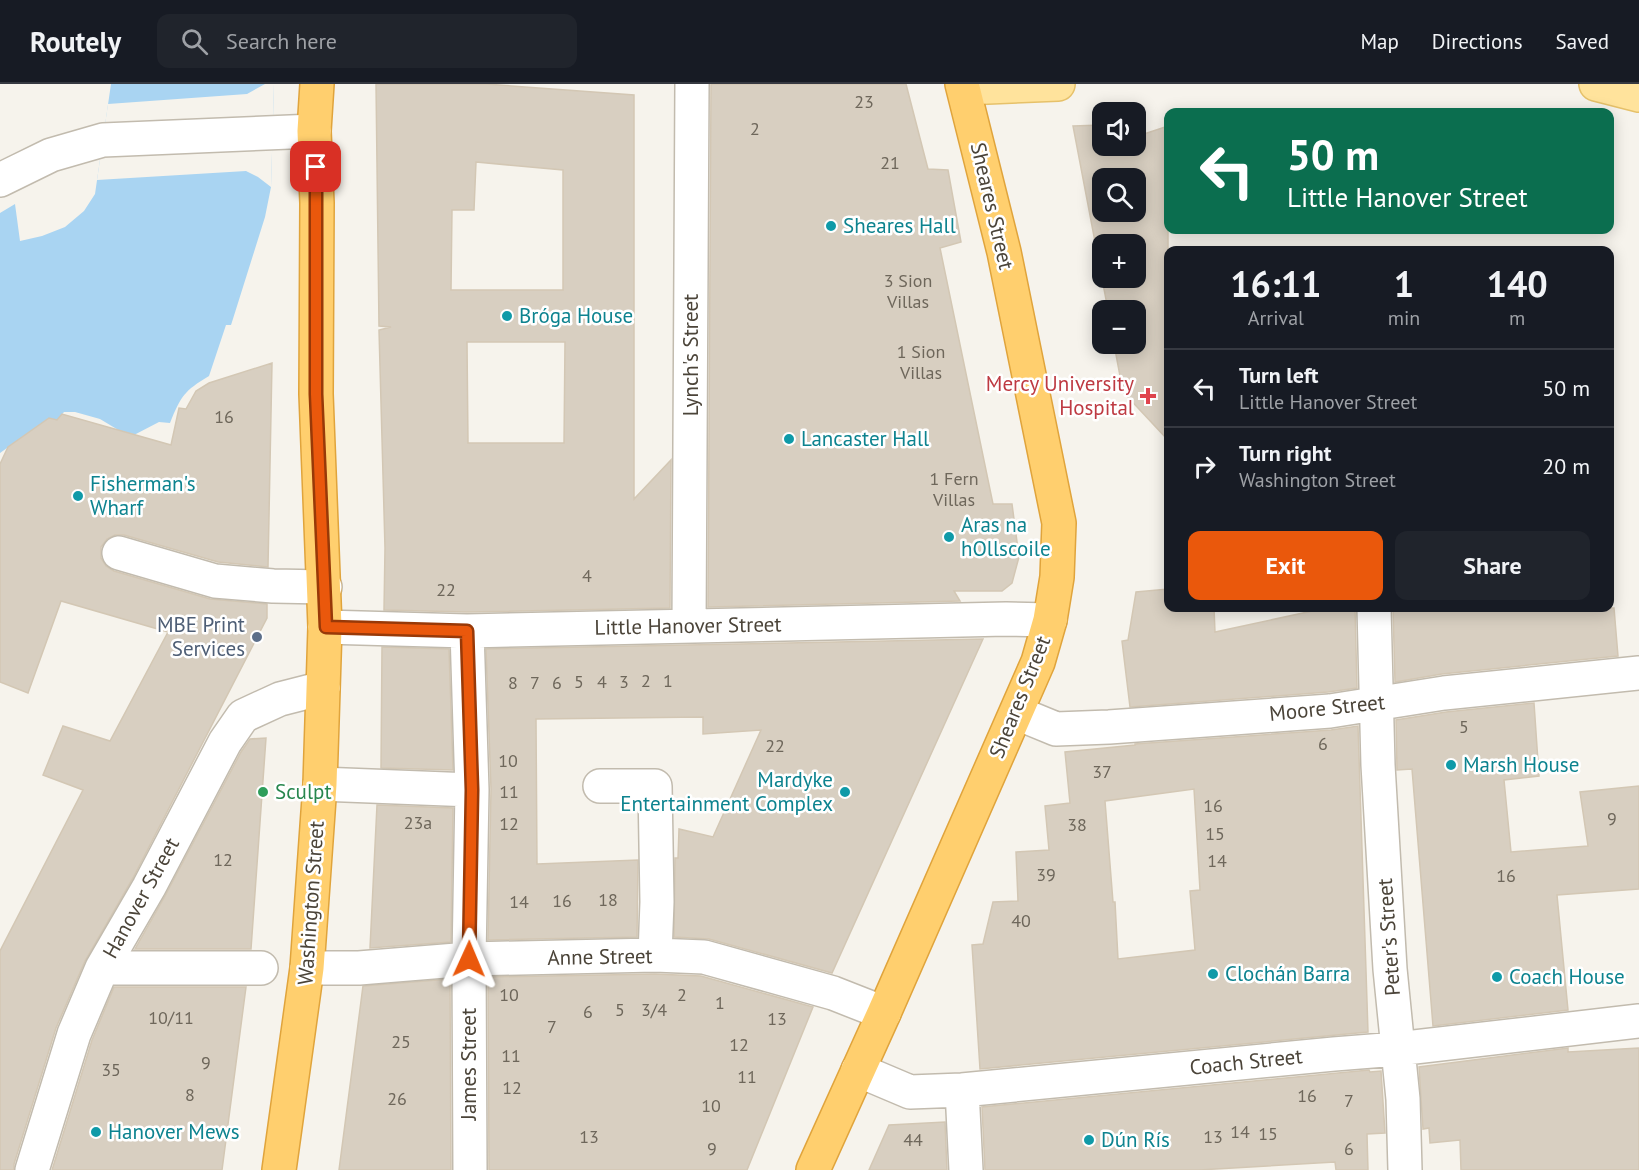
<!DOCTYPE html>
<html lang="en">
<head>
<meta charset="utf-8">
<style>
	body { margin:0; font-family:"PT Sans",sans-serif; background:#20242c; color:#f1f3f6; height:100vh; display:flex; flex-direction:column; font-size:22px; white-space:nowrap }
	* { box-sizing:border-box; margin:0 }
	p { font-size:20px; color:#9ea1a6 }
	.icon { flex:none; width:33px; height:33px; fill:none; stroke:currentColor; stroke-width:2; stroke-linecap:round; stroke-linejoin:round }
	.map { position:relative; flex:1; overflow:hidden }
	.panel { position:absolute; left:1164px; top:162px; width:450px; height:366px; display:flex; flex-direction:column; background:#171b24; border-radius:12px; box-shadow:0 3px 15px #0003 }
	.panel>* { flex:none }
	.top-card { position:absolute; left:1164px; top:24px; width:450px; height:126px; border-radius:12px; box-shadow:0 3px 15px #0003; background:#0b6e4f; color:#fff; overflow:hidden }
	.controls { position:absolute; left:1092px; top:18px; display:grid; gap:12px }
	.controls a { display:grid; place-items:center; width:54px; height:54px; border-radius:12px; background:#171b24; box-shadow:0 3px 15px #0003; font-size:30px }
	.pin { position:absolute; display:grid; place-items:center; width:51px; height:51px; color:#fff; margin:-26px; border-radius:12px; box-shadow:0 3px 9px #0006 }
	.me { position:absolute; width:66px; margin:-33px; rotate:1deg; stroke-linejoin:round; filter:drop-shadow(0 0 4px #0008) }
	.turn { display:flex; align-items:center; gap:21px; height:126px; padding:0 24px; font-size:27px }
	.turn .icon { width:78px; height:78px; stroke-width:2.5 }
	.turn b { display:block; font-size:42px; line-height:51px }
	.eta { display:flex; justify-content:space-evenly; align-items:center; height:102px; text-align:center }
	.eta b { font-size:36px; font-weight:700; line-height:42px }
	.button { display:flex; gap:12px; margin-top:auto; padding:12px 24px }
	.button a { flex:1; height:69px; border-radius:12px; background:#ea580c; color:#fff; font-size:24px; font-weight:700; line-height:69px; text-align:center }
	.button a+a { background:#20242c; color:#f1f3f6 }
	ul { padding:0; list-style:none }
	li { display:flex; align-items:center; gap:18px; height:78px; padding:0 24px; border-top:2px solid #363941 }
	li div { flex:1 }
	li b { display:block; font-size:22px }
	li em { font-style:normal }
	header { display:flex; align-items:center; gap:36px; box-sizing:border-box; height:84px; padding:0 30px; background:#171b24; border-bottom:2px solid #363941 }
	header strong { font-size:28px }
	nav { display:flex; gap:33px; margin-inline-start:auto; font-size:21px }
	.search { width:420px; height:54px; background:#20242c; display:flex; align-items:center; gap:15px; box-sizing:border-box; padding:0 21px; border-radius:12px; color:#9ea1a6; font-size:22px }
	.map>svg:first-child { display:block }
	.water { fill:#a9d4f2 }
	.pier { fill:#f6f3ec }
	.building { fill:#d8cfc1; stroke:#d3c7b4; stroke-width:1.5; fill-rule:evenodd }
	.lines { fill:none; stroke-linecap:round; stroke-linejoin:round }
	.minor-casing { stroke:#c2bbae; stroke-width:36 }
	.major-casing { stroke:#e6c16a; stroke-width:36 }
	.highway-casing { stroke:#e0a43c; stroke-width:36 }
	.minor { stroke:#fff; stroke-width:33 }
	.major { stroke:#ffe39c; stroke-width:33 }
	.highway { stroke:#ffcf6e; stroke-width:33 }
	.route-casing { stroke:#983908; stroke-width:15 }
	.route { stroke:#ea580c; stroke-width:10 }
	.culture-dot { fill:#0f9aa8; stroke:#fff; stroke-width:2 }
	.health-dot { fill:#e0444e; stroke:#fff; stroke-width:2 }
	.service-dot { fill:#5c6f8a; stroke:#fff; stroke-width:2 }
	.leisure-dot { fill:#2e9e5b; stroke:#fff; stroke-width:2 }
	.labels { text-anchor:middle; stroke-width:5; stroke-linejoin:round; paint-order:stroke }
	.number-label { font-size:18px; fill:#6e675b }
	.street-label { font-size:21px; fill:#4b4439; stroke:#fff }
	.culture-label { font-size:21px; fill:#0d838f; stroke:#fff; text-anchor:start }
	.health-label { font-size:21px; fill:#be3a42; stroke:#fff; text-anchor:end }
	.service-label { font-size:21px; fill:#4e5e75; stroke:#fff; text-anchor:end }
	.leisure-label { font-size:21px; fill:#27864d; stroke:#fff; text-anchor:start }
</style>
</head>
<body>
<header>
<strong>Routely</strong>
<div class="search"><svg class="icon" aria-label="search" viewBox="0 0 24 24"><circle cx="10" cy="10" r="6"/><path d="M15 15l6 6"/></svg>Search here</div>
<nav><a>Map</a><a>Directions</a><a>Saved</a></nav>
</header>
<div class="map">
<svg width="1639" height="1086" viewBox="0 0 1639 1086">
	<rect width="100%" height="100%" fill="#f6f3ec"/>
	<path class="water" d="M111,0H274L271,103L265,133L232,238L231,241H226L209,292C184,307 181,312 170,339L159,338L134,351L120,347L100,335L75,328H64L57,336L49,334L0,369V129L15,120L20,157L42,152L65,143L84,127L95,110Z"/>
	<path class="pier" d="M265,0H274L271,103L258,93L246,87L97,96L108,20L247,10Z"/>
	<path class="building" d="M376,0H486L634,11V415L671,376L670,524L467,528L384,526L385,464L379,246L391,243L379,242ZM476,78L563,86V206H451L452,126H474ZM467,258H565L564,359H468Z
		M711,0H906L928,85L948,86L961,158L940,164L993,420H1012L1019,473L1012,499L1002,507H954L960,517L708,523Z
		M1102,41V62H1136V43L1138,52L1168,42V356L1123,308L1114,260H1136V226H1108L1073,42ZM1102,94H1136V128H1102ZM1102,160H1136V194H1102Z
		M272,279L268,483L218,478L124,451H115L107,455L101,463V474L106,482L114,487L210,515L267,520V534L133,794L85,877L56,944L14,1080V1086H0V867L83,706L43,691L63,642L110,657L168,548L61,517L28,609L0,598V380L8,363L49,334L57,336L62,330L171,361L179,324L186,325L196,307L209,299Z
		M1168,505V524H1214L1215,548L1326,524H1355L1357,604L1328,608L1130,623L1122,557L1128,556L1136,508Z
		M1393,524H1614L1618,572L1442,590L1395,598Z
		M983,555L832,889L709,855L674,853L675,774H678L679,745L713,753L761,646L703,650V633L536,635L537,780L638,776L637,853L488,856L491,705L486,565Z
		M382,563L449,565L453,686L381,684Z
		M1534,619L1539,692L1504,696L1511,768L1588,762L1580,708L1639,702V805L1557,811L1568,926L1433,942L1412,685L1397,686L1396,636L1446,628Z
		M1358,642L1368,948L980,985L972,861L983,860L993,818L1018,817L1016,768L1049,766L1045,722L1070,719L1065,668L1135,661V660L1331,646ZM1194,705L1200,806L1190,807L1195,866L1118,875L1115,818H1113L1105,717Z
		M266,654L251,865H135L165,812L241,668L250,655Z
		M377,721L453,724L451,858L370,864Z
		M655,890L701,892L813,923L747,1086H489L488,893Z
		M450,895L451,1086H339L363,902Z
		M114,903H246L222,1086H52L92,956Z
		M1568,964V968L1639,964V1086H1461L1460,1056L1430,1059L1429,1044L1423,1045L1419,983Z
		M1369,986L1370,988L1381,987L1385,1049L1367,1050L1368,1086H1336L1335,1078L1199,1086H985L982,1023Z
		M945,1038L947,1086H869L889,1041Z"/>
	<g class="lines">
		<defs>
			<path id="minor" d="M0,96L51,71L103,56L314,47
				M119,469L215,497L273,502L325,503
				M1374,524L1378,681L1390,885L1403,1015L1405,1086
				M689,542L692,0
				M325,543L467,547L1006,535L1050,536
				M467,547L472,706L469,875L470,1086
				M1017,629L1056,645L1109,643L1330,627L1444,609L1639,589
				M320,700L472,706
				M600,702H655L657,818L655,871
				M102,884H261
				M307,884H359L469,875L655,871L704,873L833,909L884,929
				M858,986L910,1008L962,1006L1334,970L1397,965L1639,937
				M962,1006L966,1086
				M32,1086L74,950L102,884L149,803L225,658L243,632L280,615L323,604"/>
			<path id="major" d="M1596,0L1639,11
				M964,4L1058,0"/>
			<path id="highway" d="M279,1086L307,884L320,700L325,543L316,310L317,119L314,47L317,0
				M813,1086L884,929L1038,578L1050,536L1057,493L1059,439L1004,168L962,0"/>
		</defs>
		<use href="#minor" class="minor-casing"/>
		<use href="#major" class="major-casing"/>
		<use href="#highway" class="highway-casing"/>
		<use href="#minor" class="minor"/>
		<use href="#major" class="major"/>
		<use href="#highway" class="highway"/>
	</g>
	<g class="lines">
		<defs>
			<path id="route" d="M316,83V310L326,543L467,547L472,706L469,875"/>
		</defs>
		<use href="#route" class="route-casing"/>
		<use href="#route" class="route"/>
	</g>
	<g class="culture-dot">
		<circle cx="831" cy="142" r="6"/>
		<circle cx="507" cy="232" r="6"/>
		<circle cx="789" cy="355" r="6"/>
		<circle cx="78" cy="412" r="6"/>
		<circle cx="949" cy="453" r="6"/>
		<circle cx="1451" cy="681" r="6"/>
		<circle cx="845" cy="708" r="6"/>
		<circle cx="1213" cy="890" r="6"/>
		<circle cx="1497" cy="893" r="6"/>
		<circle cx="96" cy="1048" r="6"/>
		<circle cx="1089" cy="1056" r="6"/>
	</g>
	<path class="health-dot" d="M1145 303h6v6h6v6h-6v6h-6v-6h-6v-6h6z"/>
	<circle class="service-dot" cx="257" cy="553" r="6"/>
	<circle class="leisure-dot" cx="263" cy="708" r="6"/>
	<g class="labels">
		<g class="number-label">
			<text x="864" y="24">23</text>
			<text x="755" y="51">2</text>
			<text x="890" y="85">21</text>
			<text x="908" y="203">3 Sion<tspan x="908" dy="21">Villas</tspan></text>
			<text x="921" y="274">1 Sion<tspan x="921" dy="21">Villas</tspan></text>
			<text x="224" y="339">16</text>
			<text x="954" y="401">1 Fern<tspan x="954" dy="21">Villas</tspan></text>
			<text x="587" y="498">4</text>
			<text x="446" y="512">22</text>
			<text x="646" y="603">2</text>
			<text x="668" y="603">1</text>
			<text x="579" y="604">5</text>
			<text x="602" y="604">4</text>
			<text x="624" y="604">3</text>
			<text x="513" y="605">8</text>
			<text x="535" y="605">7</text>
			<text x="557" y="605">6</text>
			<text x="1464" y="649">5</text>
			<text x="1323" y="666">6</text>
			<text x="775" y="668">22</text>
			<text x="508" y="683">10</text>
			<text x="1102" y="694">37</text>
			<text x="509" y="714">11</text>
			<text x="1213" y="728">16</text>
			<text x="1612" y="741">9</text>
			<text x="418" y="745">23a</text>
			<text x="509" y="746">12</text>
			<text x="1077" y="747">38</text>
			<text x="1215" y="756">15</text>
			<text x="223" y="782">12</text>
			<text x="1217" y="783">14</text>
			<text x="1046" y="797">39</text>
			<text x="1506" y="798">16</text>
			<text x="608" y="822">18</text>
			<text x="562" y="823">16</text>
			<text x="519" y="824">14</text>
			<text x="1021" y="843">40</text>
			<text x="509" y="917">10</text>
			<text x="682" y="917">2</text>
			<text x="720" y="925">1</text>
			<text x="620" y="932">5</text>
			<text x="654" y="932">3/4</text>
			<text x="588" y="934">6</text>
			<text x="171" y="940">10/11</text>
			<text x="777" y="941">13</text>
			<text x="552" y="949">7</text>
			<text x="401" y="964">25</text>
			<text x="739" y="967">12</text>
			<text x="511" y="978">11</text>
			<text x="206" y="985">9</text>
			<text x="111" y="992">35</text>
			<text x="747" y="999">11</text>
			<text x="512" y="1010">12</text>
			<text x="190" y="1017">8</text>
			<text x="1307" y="1018">16</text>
			<text x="397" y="1021">26</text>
			<text x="1349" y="1023">7</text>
			<text x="711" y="1028">10</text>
			<text x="1240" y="1054">14</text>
			<text x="1268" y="1056">15</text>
			<text x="589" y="1059">13</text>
			<text x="1213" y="1059">13</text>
			<text x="913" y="1062">44</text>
			<text x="712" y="1071">9</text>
			<text x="1349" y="1071">6</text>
		</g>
		<g class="street-label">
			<text transform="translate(992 122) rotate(77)" y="7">Sheares Street</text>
			<text transform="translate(691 271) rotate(-90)" y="7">Lynch's Street</text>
			<text transform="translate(688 542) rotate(-1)" y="7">Little Hanover Street</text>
			<text transform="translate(1020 613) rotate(-68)" y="7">Sheares Street</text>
			<text transform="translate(1327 624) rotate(-6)" y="7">Moore Street</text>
			<text transform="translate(141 814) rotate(-61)" y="7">Hanover Street</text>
			<text transform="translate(311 819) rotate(-86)" y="7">Washington Street</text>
			<text transform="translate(1389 853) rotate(-94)" y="7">Peter's Street</text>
			<text transform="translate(600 873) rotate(-1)" y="7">Anne Street</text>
			<text transform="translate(1246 978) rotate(-6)" y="7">Coach Street</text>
			<text transform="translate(469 980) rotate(-90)" y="7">James Street</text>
		</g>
		<g class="culture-label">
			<text x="843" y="149">Sheares Hall</text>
			<text x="519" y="239">Bróga House</text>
			<text x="801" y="362">Lancaster Hall</text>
			<text x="90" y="407">Fisherman's<tspan x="90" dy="24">Wharf</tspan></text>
			<text x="961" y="448">Aras na<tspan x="961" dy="24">hOllscoile</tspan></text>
			<text x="1463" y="688">Marsh House</text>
			<text x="833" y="703" text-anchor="end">Mardyke<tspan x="833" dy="24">Entertainment Complex</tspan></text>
			<text x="1225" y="897">Clochán Barra</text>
			<text x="1509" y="900">Coach House</text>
			<text x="108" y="1055">Hanover Mews</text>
			<text x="1101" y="1063">Dún Rís</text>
		</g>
		<g class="health-label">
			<text x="1134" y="307">Mercy University<tspan x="1134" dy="24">Hospital</tspan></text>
		</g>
		<g class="service-label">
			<text x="245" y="548">MBE Print<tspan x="245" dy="24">Services</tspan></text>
		</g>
		<g class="leisure-label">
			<text x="275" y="715">Sculpt</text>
		</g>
	</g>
</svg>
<div class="controls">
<a><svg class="icon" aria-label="sound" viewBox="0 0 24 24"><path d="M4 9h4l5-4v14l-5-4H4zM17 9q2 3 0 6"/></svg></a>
<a><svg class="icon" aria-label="search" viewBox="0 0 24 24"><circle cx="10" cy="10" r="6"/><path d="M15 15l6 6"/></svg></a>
<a>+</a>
<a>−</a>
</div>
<div class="pin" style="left:316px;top:83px;background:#d93025"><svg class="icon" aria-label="arrive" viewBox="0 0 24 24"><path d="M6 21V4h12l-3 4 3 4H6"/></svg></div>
<svg class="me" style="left:469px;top:875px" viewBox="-20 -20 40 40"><path d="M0-17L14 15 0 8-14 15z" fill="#ea580c" stroke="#fff" stroke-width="4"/></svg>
<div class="top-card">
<div class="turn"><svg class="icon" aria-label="left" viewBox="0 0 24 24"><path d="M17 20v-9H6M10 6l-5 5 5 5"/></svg><div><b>50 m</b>Little Hanover Street</div></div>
</div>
<section class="panel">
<div class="eta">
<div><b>16:11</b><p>Arrival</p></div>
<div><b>1</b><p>min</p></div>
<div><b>140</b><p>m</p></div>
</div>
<ul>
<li><svg class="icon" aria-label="left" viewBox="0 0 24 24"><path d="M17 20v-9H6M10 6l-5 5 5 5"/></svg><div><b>Turn left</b><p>Little Hanover Street</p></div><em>50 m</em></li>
<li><svg class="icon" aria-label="right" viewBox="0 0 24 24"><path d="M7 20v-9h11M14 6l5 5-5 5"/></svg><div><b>Turn right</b><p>Washington Street</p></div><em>20 m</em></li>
</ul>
<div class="button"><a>Exit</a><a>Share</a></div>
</section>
</div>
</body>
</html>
